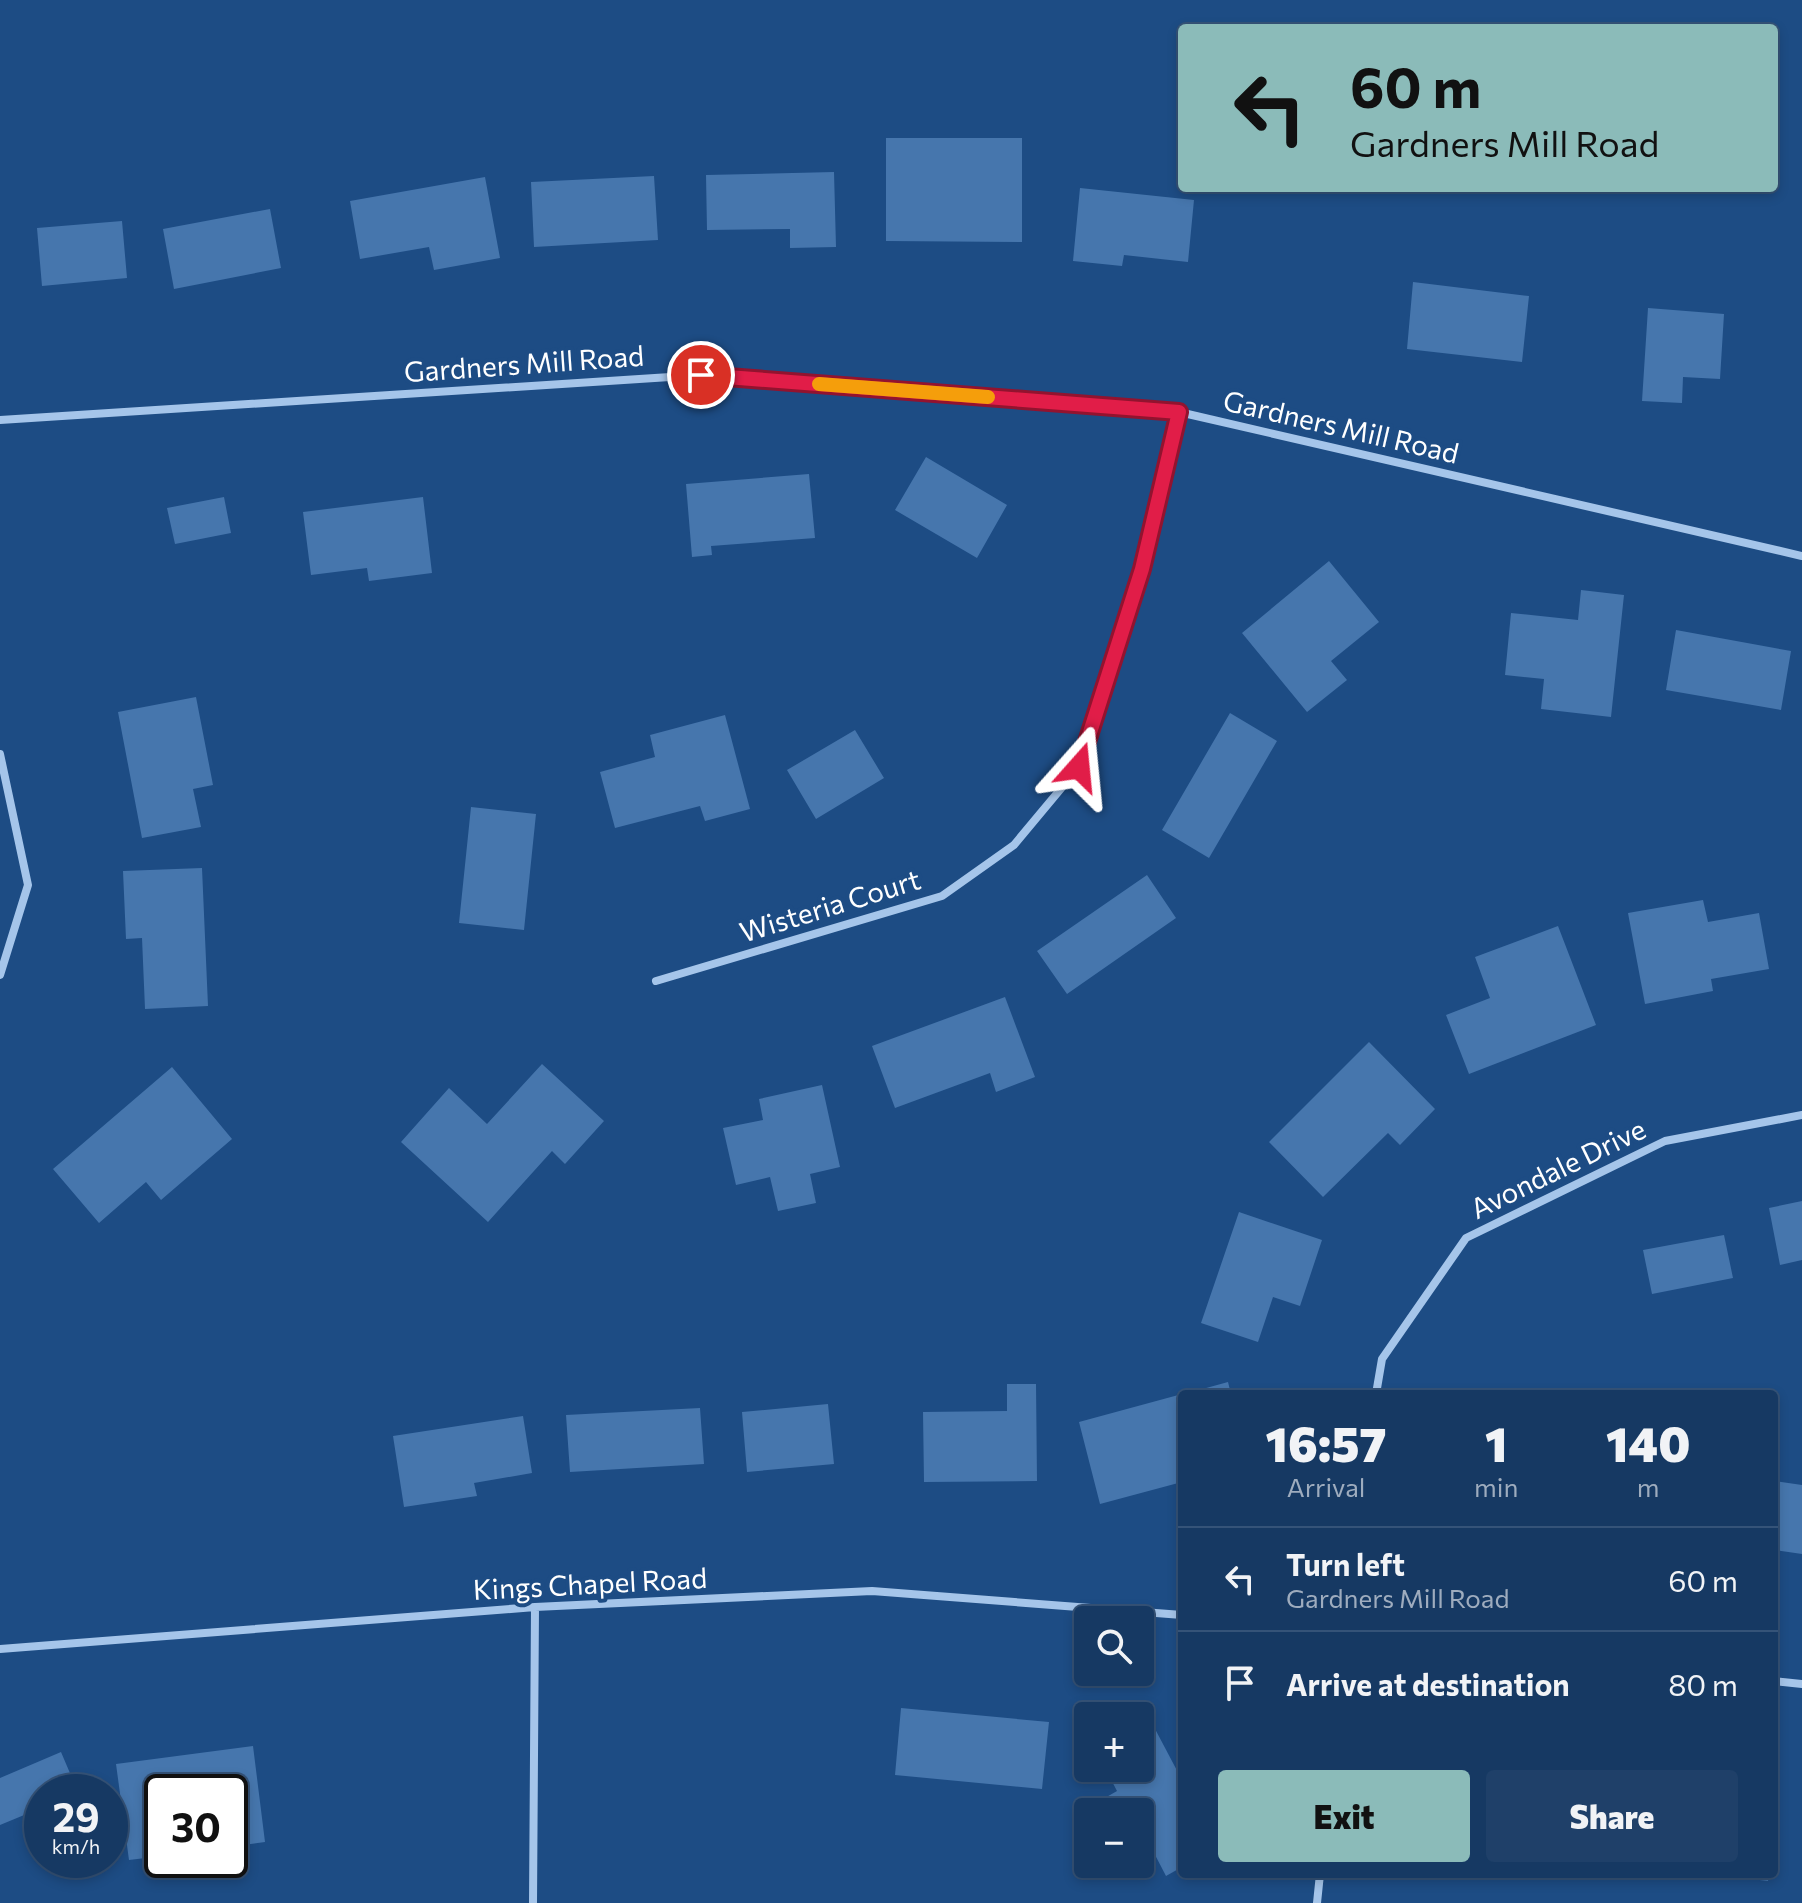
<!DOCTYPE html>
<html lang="en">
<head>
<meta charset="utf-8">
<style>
	body { margin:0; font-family:Commissioner,sans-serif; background:#1f4069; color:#f1f3f6; height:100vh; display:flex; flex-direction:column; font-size:30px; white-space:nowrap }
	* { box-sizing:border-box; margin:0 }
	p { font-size:26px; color:#9eacbe }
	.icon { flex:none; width:44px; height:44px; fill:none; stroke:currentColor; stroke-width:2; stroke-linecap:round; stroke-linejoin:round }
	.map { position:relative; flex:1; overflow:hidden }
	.drawer { position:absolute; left:1178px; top:1390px; width:600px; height:488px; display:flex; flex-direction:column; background:#163963; border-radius:8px; box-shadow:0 4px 12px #0003,0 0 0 2px #355378 }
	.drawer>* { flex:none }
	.top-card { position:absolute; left:1178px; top:24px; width:600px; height:168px; border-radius:8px; box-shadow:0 4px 12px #0003,0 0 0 2px #355378; background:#8bbbb9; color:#111; overflow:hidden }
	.fabs { position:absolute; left:1074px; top:1606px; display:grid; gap:16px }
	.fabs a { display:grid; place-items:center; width:80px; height:80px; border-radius:8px; background:#163963; box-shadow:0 4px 12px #0003,0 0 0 2px #355378; font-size:40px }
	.speed { position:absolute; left:24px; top:1774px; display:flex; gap:16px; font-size:40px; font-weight:700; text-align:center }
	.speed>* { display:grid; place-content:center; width:104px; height:104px; border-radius:50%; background:#163963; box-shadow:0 4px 12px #0003,0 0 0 2px #355378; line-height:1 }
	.speed small { font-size:20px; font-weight:400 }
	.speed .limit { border:4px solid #111; border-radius:12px; background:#fff; color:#111 }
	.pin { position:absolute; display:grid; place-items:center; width:68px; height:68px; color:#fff; margin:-34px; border:4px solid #fff; border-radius:50%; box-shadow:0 2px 8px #0007 }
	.me { position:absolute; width:88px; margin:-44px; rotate:18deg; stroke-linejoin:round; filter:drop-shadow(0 0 6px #0008) }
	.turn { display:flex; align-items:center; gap:28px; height:168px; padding:0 40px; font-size:36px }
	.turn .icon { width:104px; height:104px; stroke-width:2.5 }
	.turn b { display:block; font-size:56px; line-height:68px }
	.eta { display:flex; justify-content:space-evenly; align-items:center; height:136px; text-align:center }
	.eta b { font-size:48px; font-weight:800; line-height:56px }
	.action { display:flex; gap:16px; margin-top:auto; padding:16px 40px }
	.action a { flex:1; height:92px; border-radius:8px; background:#8bbbb9; color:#111; font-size:32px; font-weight:800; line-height:92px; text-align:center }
	.action a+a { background:#1f4069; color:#f1f3f6 }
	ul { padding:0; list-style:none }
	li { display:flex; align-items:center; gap:24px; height:104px; padding:0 40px; border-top:2px solid #355378 }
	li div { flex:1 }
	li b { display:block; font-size:30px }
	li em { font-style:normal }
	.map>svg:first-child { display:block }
	.building { fill:#4676ad }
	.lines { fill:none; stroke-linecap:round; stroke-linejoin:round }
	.minor { stroke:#a5c5ea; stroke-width:8 }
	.route-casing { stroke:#92132f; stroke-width:20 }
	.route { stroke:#e11d48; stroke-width:14 }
	.slow { stroke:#f59e0b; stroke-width:14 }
	.labels { text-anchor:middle; stroke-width:8; stroke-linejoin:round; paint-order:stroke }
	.street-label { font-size:28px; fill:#fff; stroke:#1d4c84 }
</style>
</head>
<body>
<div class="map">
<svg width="1802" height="1903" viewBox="0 0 1802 1903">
	<rect width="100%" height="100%" fill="#1d4c84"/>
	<path class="building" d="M886,138H1022V242L886,241Z
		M834,172L836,247L790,248V229L707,230L706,175Z
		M654,176L658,240L534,247L531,182Z
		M485,177L500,258L434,270L429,247L360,259L350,201Z
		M1080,188L1194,200L1188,262L1124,255L1122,266L1073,261Z
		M270,209L281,268L174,289L163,229Z
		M122,221L127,278L42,286L37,228Z
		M1413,282L1529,296L1522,362L1407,349Z
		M1648,308L1724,314L1720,379L1683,377L1682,403L1642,401Z
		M926,457L1007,505L977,558L895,510Z
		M809,474L815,538L711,546L712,555L692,557L686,484Z
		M224,497L231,533L175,544L167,508Z
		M423,497L432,573L369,581L367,568L311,575L303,512Z
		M1329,561L1379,622L1331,661L1347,680L1307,712L1242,633Z
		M1581,590L1624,595L1611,717L1541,709L1544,679L1505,675L1511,613L1578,620Z
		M1676,630L1791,651L1781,710L1666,690Z
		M196,697L213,785L193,789L201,827L142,838L118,712Z
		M1230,713L1277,741L1209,858L1162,830Z
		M725,715L750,809L705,821L700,806L615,828L600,772L655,757L650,735Z
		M855,730L884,778L816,819L787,770Z
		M471,807L536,814L524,930L459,923Z
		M202,868L208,1006L145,1009L142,938L126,939L123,871Z
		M1147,875L1176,918L1067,994L1037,951Z
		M1703,900L1708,922L1759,913L1769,969L1711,979L1713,991L1645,1004L1628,913Z
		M1558,926L1596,1025L1469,1074L1446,1015L1490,998L1475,957Z
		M1005,997L1035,1077L996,1092L990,1073L895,1108L872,1046Z
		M1369,1042L1435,1109L1400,1145L1388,1133L1323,1197L1269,1142Z
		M542,1064L604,1121L565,1164L552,1151L488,1222L401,1142L449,1088L487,1124Z
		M172,1067L232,1139L161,1200L146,1182L99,1223L53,1169Z
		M822,1085L840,1167L810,1174L816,1203L778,1211L770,1177L736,1185L723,1128L763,1120L759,1099Z
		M1802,1201V1260L1780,1265L1769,1208Z
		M1239,1212L1322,1240L1300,1306L1273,1297L1258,1342L1201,1323Z
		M1724,1235L1733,1278L1652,1294L1643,1250Z
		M1228,1382L1231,1394H1188V1393Z
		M1007,1384H1036L1037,1481L924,1482L923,1412L1007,1411Z
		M1182,1394V1482L1100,1504L1079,1422Z
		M828,1404L834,1464L747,1472L742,1412Z
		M700,1408L704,1464L570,1472L566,1415Z
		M523,1416L532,1473L474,1483L477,1496L404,1507L393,1436Z
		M1774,1481L1802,1485V1554L1774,1550Z
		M901,1708L1049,1722L1042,1789L895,1775Z
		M1145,1710L1182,1780V1867L1166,1876L1140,1826V1812H1101L1096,1803L1117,1791L1105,1768H1140V1716H1133Z
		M253,1746L265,1842L230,1847V1792H162V1856L129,1860L116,1764Z
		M61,1752L78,1792H42V1844L29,1813L0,1825V1778Z
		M1709,1874H1769L1768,1881Z"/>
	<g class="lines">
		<path class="minor" d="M0,420L701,375L1179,412L1802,556
			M0,754L28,885L0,975
			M656,981L942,896L1014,845L1079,767L1142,569L1179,412
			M1376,1394L1382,1359L1466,1238L1665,1141L1802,1115
			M0,1649L535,1607L872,1591L1182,1615
			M1774,1681L1802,1684
			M533,1903L535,1607
			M1317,1903L1320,1874"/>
	</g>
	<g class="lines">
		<defs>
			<path id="route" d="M701,375L1179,412L1142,569L1079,767"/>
		</defs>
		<use href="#route" class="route-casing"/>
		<use href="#route" class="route"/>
		<path class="slow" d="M819,384L988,397"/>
	</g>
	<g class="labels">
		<g class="street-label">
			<text transform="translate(524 364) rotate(-4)" y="10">Gardners Mill Road</text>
			<text transform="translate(1341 427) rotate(13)" y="10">Gardners Mill Road</text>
			<text transform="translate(830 906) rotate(-17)" y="10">Wisteria Court</text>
			<text transform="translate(1558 1169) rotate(-26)" y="10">Avondale Drive</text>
			<text transform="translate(590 1584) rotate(-3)" y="10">Kings Chapel Road</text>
		</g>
	</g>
</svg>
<div class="fabs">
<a><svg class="icon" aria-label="search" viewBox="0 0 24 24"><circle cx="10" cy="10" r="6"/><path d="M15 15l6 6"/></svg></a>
<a>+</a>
<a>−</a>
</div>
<div class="speed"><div>29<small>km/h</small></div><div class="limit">30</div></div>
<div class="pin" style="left:701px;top:375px;background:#d93025"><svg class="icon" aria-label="arrive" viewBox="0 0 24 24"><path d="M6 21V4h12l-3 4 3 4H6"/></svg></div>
<svg class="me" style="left:1079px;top:767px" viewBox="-20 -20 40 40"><path d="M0-17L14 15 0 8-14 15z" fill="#e11d48" stroke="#fff" stroke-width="4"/></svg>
<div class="top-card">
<div class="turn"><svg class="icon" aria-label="left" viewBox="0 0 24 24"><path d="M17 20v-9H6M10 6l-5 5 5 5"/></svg><div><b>60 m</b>Gardners Mill Road</div></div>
</div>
<section class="drawer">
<div class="eta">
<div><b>16:57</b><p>Arrival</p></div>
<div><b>1</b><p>min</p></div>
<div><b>140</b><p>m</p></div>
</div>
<ul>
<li><svg class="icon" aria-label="left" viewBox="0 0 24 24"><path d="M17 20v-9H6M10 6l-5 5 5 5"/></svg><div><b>Turn left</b><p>Gardners Mill Road</p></div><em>60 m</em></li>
<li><svg class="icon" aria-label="arrive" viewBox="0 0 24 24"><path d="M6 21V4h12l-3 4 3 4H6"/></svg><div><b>Arrive at destination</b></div><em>80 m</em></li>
</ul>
<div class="action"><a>Exit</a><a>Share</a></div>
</section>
</div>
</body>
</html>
